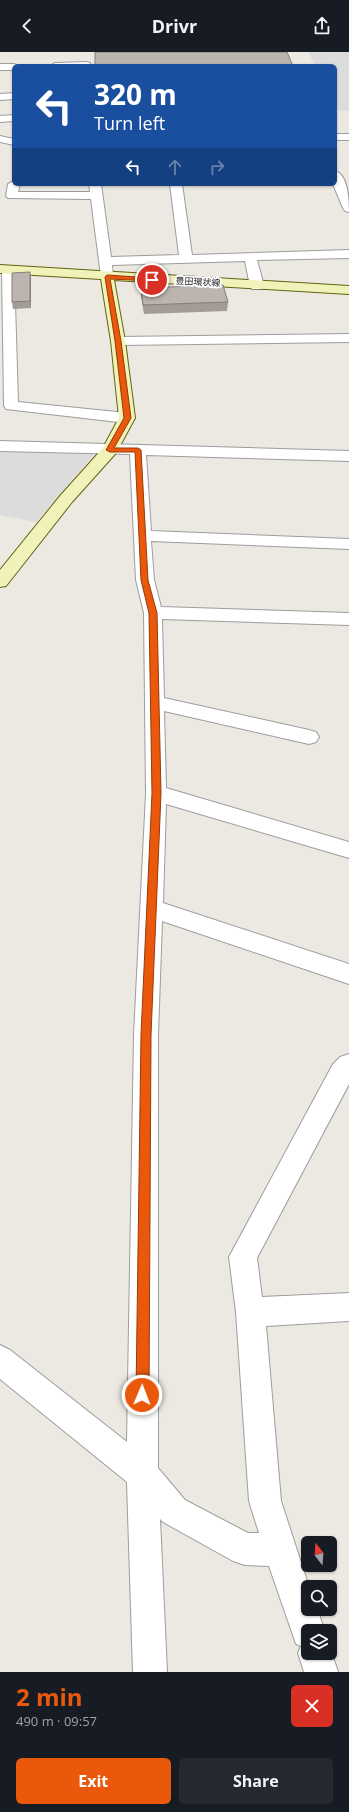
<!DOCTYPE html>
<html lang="en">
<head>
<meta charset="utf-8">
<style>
	body { margin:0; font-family:"Open Sans","Noto Sans JP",sans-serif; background:#242831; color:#f1f3f6; height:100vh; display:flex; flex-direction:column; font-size:15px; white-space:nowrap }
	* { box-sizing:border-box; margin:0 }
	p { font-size:13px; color:#9ea1a6 }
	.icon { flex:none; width:22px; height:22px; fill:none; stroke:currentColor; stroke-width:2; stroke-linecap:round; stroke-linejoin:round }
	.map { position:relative; height:1620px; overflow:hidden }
	.drawer { display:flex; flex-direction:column; background:#171b24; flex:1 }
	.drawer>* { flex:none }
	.banner { position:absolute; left:12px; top:12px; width:325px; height:122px; border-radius:6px; box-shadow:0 1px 3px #0004; background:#1a4fa0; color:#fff; overflow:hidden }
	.needle { width:26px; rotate:343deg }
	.buttons { position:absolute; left:301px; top:1484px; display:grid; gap:8px }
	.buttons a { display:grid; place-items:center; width:36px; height:36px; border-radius:6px; background:#171b24; box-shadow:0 1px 3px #0004; font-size:20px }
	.pin { position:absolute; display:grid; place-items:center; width:34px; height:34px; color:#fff; margin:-17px; border:2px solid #fff; border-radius:50%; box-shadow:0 1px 4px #0007 }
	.me { position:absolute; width:44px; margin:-22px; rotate:1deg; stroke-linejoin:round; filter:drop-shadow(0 0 3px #0008) }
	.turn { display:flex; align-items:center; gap:14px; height:84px; padding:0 16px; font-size:18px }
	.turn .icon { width:52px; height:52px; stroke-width:2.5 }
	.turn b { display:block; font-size:28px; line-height:34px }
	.lanes { display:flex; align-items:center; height:38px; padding:0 16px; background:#0003; justify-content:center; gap:20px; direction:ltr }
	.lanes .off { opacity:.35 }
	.round { display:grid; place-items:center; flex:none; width:42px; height:42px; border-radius:6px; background:#242831 }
	.overview { display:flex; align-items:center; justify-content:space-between; height:68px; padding:0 16px }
	h1 { font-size:24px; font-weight:700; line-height:30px; color:#ea580c }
	.cta { display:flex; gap:8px; margin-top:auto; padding:8px 16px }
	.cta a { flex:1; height:46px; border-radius:6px; background:#ea580c; color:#fff; font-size:16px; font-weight:700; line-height:46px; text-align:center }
	.cta a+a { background:#242831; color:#f1f3f6 }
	header { display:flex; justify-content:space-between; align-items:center; height:52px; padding:0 16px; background:#171b24; font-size:18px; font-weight:700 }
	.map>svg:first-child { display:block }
	.parking { fill:#dcdcdc }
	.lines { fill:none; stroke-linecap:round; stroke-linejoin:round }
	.street-casing { stroke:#9d9d9d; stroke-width:2 }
	.secondary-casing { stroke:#606510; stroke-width:2 }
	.street { fill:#fff; fill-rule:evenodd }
	.secondary { fill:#f1f2ba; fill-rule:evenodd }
	.wall { fill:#a29b96 }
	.shaded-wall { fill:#847e7a }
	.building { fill:#bcb4af; stroke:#847e7a }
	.route { fill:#ea580c; stroke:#983908 }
	.labels { text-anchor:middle; stroke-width:3.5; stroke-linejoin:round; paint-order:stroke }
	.far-street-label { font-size:9px; fill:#1c1c1c; stroke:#fff }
</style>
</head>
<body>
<header><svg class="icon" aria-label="back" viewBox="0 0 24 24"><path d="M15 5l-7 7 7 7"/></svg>Drivr<svg class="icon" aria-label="share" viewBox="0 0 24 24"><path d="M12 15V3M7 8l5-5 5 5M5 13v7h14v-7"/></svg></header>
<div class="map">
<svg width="349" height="1620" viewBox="0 0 349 1620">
	<rect width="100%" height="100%" fill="#ece8e2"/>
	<path class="parking" d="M308,0H349V59H339L335,51V14H316Z
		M0,397L90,399L94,402L36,470L0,463Z"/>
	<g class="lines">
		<defs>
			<path id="street" d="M87,10L90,11L91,14H50L55,11Z
				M0,12H14L18,14H14V18H0Z
				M14,41V47L0,48V42Z
				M14,63V69L0,70V64Z
				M335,82H349V88H335Z
				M0,84L14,87V93L0,90Z
				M335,119C348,122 349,149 349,160L345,159L343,156L333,132H335Z
				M14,129V132H20L18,140H90L89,132H101L111,205L179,203L170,132H182L192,203L349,198V206L257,208L264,234L262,237H252L250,234L245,209L112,213L113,224L112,227H102L101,224L91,147L8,146L6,144L8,132Z
				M8,214L13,215L14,218L18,350L127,361L132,363L135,366L132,369L127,371L6,357L4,354L2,218L3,215Z
				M349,282V290L118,293L113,292L111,289L113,286L118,285Z
				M0,389L349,399V409L146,403L151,479L349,487V497L151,489L154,528L161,555L349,561V573L162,567L164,646L309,678L316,680L319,685L316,690L309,692L164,659L166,736L349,790V806L166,752L163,851L349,912V932L162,869L158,983V1416L185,1448L248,1481H259L249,1449L236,1260L229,1205L333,1012L340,1005L349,1002V1032L257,1206L262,1245L349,1241V1269L266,1274L281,1449L309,1535L308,1557H317L325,1579H308V1601H330V1596L338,1620H304L298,1601L301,1594L296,1592L269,1514L245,1513L233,1509L163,1470L160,1467L167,1620H133L127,1430L0,1327V1293L10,1298L127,1390L134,983L146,741L144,561L136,528L130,402L0,399Z"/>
			<path id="secondary" d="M0,213L349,234V242L114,228L125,289L135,366L116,401L72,450L6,534L0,535V518L60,444L103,396L119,366L111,289L101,227L0,221Z"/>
		</defs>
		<use href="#street" class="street-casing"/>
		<use href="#secondary" class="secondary-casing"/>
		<use href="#street" class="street"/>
		<use href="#secondary" class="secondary"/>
	</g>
	<path class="wall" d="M31,227V256L13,257L12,250Z
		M141,236L228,250L227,259L144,262L141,245Z"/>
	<path class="shaded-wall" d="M30,220L31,227V256L30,249Z"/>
	<path class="building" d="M95,0H287L293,14H95Z
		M30,220V249L12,250V221Z
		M223,233L228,250L143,253L141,236Z"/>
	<path class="route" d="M107,223L152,226L155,228L152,229L110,227L121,289L131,366L114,396H138L141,398L148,528L157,561L161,741L151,983L149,1343L147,1348L142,1350L138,1348L136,1343L141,983L152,741L149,561L141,528L135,400H110L106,398L124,366L115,289L105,225Z"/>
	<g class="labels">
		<g class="far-street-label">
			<text transform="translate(198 230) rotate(3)" y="3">豊田環状線</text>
		</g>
	</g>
</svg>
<div class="buttons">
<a><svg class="needle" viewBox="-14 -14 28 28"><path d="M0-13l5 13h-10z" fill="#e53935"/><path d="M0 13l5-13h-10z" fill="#9ea1a6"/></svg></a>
<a><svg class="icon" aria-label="search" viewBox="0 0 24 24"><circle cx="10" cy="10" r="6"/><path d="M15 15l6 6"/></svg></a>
<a><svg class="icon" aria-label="layers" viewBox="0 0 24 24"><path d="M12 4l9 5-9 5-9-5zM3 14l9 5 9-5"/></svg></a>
</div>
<div class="pin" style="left:152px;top:228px;background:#d93025"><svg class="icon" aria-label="arrive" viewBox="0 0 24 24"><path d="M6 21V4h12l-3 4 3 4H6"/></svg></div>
<svg class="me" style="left:142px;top:1343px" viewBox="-20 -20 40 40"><circle r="17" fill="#ea580c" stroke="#fff" stroke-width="3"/><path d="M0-11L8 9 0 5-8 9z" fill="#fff"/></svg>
<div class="banner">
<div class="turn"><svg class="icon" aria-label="left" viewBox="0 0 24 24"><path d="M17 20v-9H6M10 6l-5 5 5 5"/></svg><div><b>320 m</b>Turn left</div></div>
<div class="lanes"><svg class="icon" aria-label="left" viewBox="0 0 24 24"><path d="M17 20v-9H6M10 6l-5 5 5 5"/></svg><svg class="icon off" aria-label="ahead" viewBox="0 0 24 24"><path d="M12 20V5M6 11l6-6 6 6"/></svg><svg class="icon off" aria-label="right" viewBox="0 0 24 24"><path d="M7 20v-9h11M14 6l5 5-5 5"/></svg></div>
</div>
</div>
<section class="drawer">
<div class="overview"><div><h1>2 min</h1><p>490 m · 09:57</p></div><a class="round" style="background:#d93025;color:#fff"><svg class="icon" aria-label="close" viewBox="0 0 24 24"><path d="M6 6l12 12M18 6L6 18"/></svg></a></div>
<div class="cta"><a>Exit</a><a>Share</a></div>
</section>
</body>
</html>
